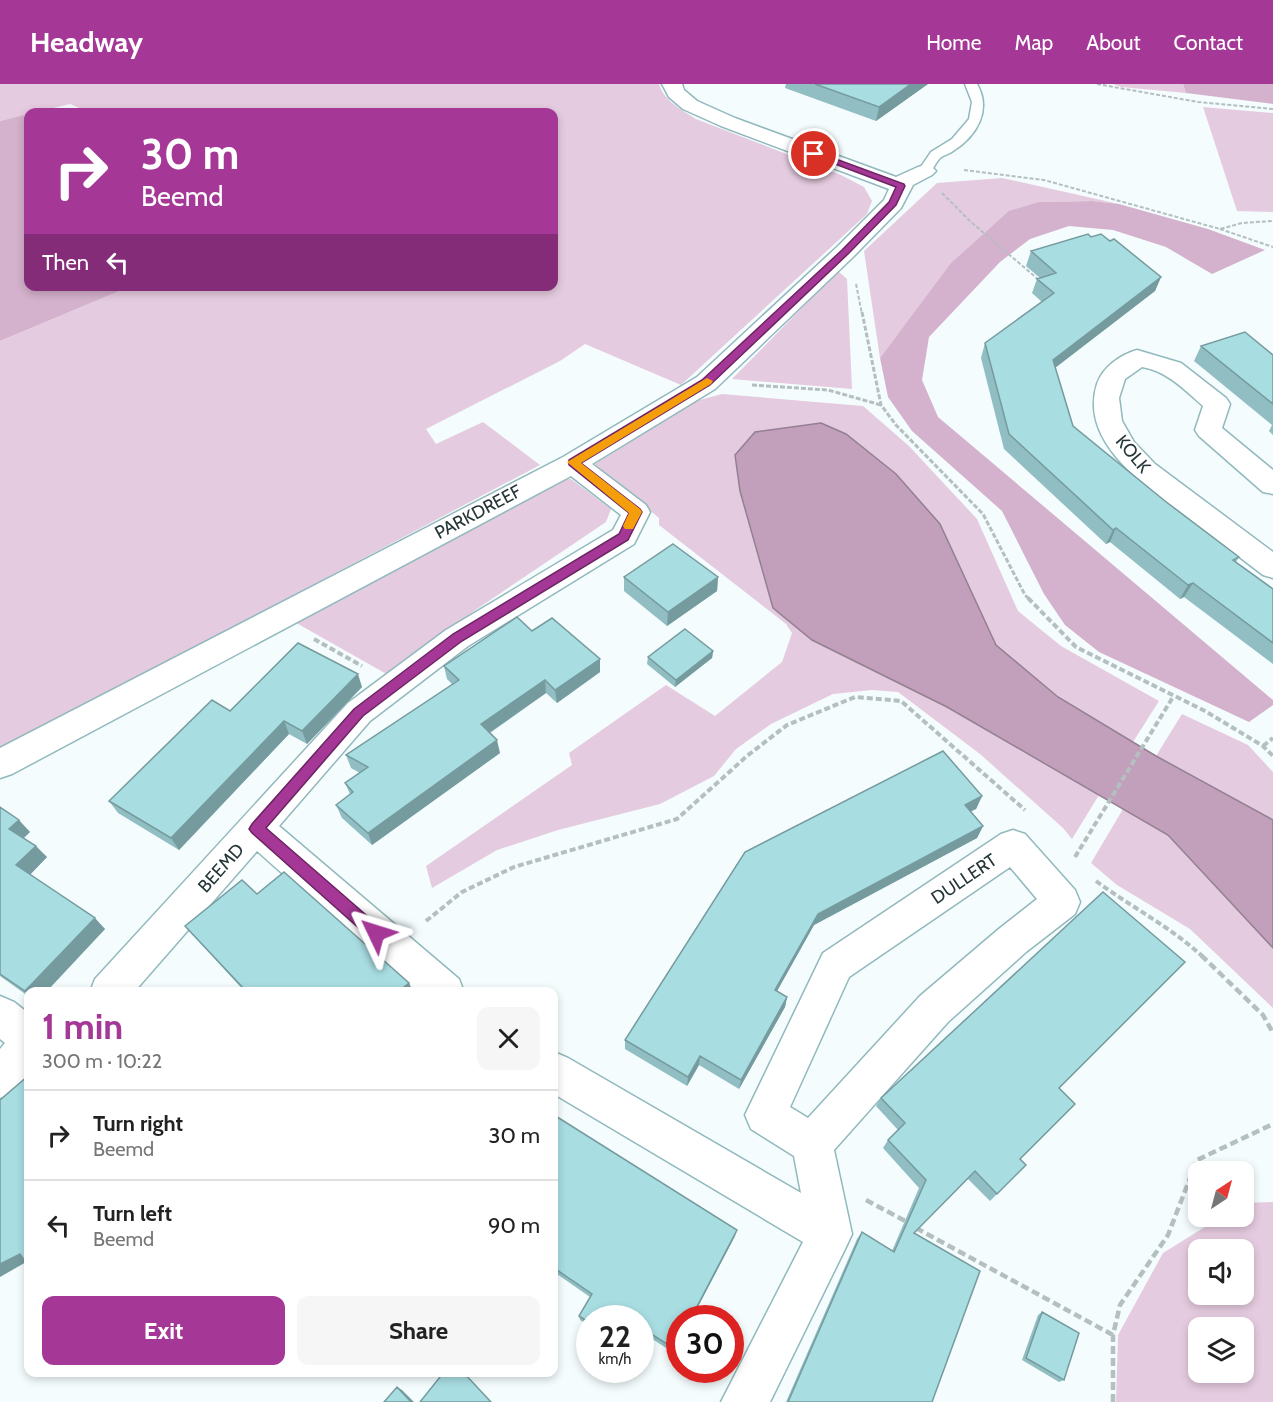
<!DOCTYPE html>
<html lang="en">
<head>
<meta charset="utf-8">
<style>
	body { margin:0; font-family:Cabin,sans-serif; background:#f6f6f6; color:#222; height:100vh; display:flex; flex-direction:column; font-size:22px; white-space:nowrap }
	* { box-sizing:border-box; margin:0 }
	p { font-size:20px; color:#767676 }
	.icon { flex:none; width:33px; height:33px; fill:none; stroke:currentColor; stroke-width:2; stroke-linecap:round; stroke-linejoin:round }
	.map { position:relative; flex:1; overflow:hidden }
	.side { position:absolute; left:24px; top:903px; width:534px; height:390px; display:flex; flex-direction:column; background:#fff; border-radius:12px; box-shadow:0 3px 9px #0003 }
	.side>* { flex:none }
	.guide { position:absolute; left:24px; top:24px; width:534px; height:183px; border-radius:12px; box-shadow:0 3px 9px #0003; background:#a53896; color:#fff; overflow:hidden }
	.needle { width:39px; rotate:36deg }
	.tools { position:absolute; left:1188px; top:1077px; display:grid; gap:12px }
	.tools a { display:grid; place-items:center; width:66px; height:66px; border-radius:12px; background:#fff; box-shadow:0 3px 9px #0003; font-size:30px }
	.speed { position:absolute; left:576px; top:1221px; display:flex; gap:12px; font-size:30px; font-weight:700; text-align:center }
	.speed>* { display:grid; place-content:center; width:78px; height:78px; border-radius:50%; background:#fff; box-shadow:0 3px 9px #0003; line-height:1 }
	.speed small { font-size:15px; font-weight:400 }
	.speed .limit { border:9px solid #d22; background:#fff; color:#111 }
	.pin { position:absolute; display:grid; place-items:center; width:51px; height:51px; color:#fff; margin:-26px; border:3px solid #fff; border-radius:50%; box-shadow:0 2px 6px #0007 }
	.me { position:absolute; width:66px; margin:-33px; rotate:311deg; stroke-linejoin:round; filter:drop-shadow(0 0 4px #0008) }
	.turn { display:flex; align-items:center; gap:21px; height:126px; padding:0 18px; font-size:27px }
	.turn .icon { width:78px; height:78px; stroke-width:2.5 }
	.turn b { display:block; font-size:42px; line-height:51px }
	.then { display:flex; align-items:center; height:57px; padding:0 18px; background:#0003; gap:12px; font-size:22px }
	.round { display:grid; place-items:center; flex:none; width:63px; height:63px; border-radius:12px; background:#f6f6f6 }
	.summary { display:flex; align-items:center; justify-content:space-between; height:102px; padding:0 18px }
	h1 { font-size:36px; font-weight:800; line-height:45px; color:#a53896 }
	.primary-button { display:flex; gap:12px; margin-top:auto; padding:12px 18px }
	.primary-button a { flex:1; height:69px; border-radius:12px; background:#a53896; color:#fff; font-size:24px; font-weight:800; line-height:69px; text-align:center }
	.primary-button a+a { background:#f6f6f6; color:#222 }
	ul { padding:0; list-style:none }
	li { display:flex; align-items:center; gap:18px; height:90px; padding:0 18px; border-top:2px solid #e0e0e0 }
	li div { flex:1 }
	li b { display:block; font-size:22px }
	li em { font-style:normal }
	header { display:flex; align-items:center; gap:36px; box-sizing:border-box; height:84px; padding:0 30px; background:#a53896; color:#fff }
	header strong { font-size:28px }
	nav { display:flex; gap:33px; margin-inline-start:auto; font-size:21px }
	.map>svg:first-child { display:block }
	.green { fill:#e5cbdf; fill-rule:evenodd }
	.forest { fill:#d4b1cc }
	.water { fill:#c29fba; stroke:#938093; stroke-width:1.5 }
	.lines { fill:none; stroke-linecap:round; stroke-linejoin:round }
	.lane-casing { stroke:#91b9bd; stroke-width:3 }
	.street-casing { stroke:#91b9bd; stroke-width:3 }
	.path-far3 { stroke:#b4bfc0; stroke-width:2; stroke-dasharray:4 2; stroke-linecap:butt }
	.path-far2 { stroke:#b4bfc0; stroke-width:3; stroke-dasharray:5 2; stroke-linecap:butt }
	.path-far1 { stroke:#b4bfc0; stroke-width:4; stroke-dasharray:6 3; stroke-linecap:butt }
	.path { stroke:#b4bfc0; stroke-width:4.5; stroke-dasharray:8 4; stroke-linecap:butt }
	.lane { fill:#fff; fill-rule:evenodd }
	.street { fill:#fff; fill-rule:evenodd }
	.wall { fill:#90bec2 }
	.shaded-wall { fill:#769b9e }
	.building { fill:#a8dde2; stroke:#769b9e; stroke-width:1.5 }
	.route { fill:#a53896; stroke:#6b2462; stroke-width:1.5 }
	.slow { fill:#f59e0b }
	.labels { text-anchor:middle; stroke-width:4.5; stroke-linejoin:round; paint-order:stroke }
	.street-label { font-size:18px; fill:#263638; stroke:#fff }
</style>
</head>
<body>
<header>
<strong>Headway</strong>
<nav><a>Home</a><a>Map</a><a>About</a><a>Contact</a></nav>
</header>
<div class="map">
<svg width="1273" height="1318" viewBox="0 0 1273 1318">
	<rect width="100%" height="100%" fill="#f4fcfd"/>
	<path class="green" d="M0,0H659C664,17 682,26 696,35L841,91L864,103L872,117L867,130L681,301L585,260L560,277L426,345L436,360L483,338L540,381L0,666V257L129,203L554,202V28H89L70,20L0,37Z
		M1113,0H1183L1186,9L1121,3Z
		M1203,23L1273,29V128L1237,127Z
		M1002,94L1119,120L1092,117L1039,118L950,180L880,274L864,167L937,99Z
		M838,187L847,195L852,305L732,295Z
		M722,310L863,322L909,362L977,435L1018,527L1061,562L1159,617L1133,658L1058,613L996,561L940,440L755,348L735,371L740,407L812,556L947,623L1099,711L1072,755L1063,744L980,670L898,608L872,606L833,610L771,640L736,665L714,692L660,720L558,746L497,766L432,804L426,782L572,681L569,669L666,601L715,632L782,578L792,549L786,540L659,441V434L595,380L696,317Z
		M571,395L611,425L606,438L474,527L390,592L291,536L559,396Z
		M1182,630L1248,661L1273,688V736L1156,672Z
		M1123,725L1169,751L1273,864V924L1190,845L1117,801L1091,779Z
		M1273,1118V1318H1116L1118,1251L1163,1169L1221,1133L1244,1132V1119ZM1198,1166H1244V1210H1198ZM1198,1244H1244V1288H1198Z"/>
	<path class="forest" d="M1183,0H1273V20L1186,9Z
		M28,30V202L129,203L0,257V37Z
		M1092,117L1119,120L1208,145L1265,166L1212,190L1166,163L1113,146L1069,142L1030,155L1000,178L929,253L922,296L938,333L1273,616V621L1249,638L1099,568L1065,541L1044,510L1002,427L912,347L888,313L880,274L950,180L1009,127L1039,118Z"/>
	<path class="water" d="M821,339L846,350L896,390L940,440L996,561L1058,613L1156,672L1273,736V864L1168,751L947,623L812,556L773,524L740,407L735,371L755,348Z"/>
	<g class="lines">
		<defs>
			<path id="lane" d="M965,0H977C992,26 977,52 953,67C949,70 944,71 940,74C936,78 933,85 930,90H920L918,87L931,68L952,55L969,35L972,18Z"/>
			<path id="street" d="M662,0H682L684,6L697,17L735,34L896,93L918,83L925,81L932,83L936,87L932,91L913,101L901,124L853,173L715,305L592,380L646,421L650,428L634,460L468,562L370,637L279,742L459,895L464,908H416L257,767L134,908H90L95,895L348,619L446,546L613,446L621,431L571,392L12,690L0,694V664L563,373L697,293L837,163L884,116L889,105L721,42L683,25L669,13Z
				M1137,266L1181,279L1226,314L1230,320L1222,344L1273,386V410L1263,408L1199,352L1195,346L1203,322C1185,306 1167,287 1142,283L1125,295L1119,314L1122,337L1134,358L1155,380L1273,468V494L1263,491C1238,472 1214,453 1189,435C1149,404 1078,360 1097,300C1103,283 1120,271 1137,266Z
				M1013,746L1025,750L1075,806L1080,818L1075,830L1026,868L948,938L834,1066L852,1150L845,1165L770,1318H721L803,1158L554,1010V968L568,974L801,1109L794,1072L751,1045L745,1031L823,869L1001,750ZM1010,783L1037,815L1000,844L920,912L808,1034L790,1023L849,893Z
				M0,912L14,918L28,929V992L14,1008L0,1014V965L5,959L0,955Z"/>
		</defs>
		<use href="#lane" class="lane-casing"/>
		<use href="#street" class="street-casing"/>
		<path class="path-far3" d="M1097,0L1198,18L1273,25
			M964,86L1044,96L1220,145L1242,139L1273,137
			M942,109L971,138L1039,196
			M1220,145L1273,163
			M856,200L862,230"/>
		<path class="path-far2" d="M862,228L881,321L896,341L983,430L1025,511L1030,516
			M752,301L828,306L881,321"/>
		<path class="path-far1" d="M1028,514L1076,563L1205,627L1263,662L1273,672
			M314,555L362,582
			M1263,662L1273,654
			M1075,773L1173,613
			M1096,797C1131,823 1171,843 1203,873
			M426,837L462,808L514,783L677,735L747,672L787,641L855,613L901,617L1025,726"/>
		<path class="path" d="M1201,871L1263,931L1273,949
			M866,1116L907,1138
			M916,1144L1113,1251
			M1113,1318V1251L1120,1221L1168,1151L1197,1076L1273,1040"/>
		<use href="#lane" class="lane"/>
		<use href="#street" class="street"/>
	</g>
	<path class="wall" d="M786,0H928L876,37L785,4Z
		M1091,153L1110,157L1161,193L1155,207L1055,284L1073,342L1165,417L1239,473L1236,478L1273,505V580L1184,513L1180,515L1110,458L1106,460L1004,365L981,274L985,259L1042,218L1032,209L1037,195L1040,194L1026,182L1031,167Z
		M1201,262L1273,271V351L1269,347L1272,341L1194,277Z
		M624,493H718L717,507L667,542L624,507Z
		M532,547L600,588L557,619L546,609L490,649L500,669L372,761L342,734L336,721L350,710L345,699L360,689L351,684L346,671L452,600L447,595L444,582Z
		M713,567L712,574L675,603L647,580L648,573Z
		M362,603L307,660L289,650L179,766L118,729L109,717L230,627Z
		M982,712L976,725L971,727L983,742L977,754L814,841L777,907L787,913L785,923L739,1005L699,981L687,1002L625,965V956Z
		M0,723L30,748L24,754L47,773L30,790L105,845L46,908H28V912L0,892Z
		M257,810L409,899L413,908H245L194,852L185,842Z
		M1059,1004L1020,1075L997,1110L990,1117L968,1095L914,1149L932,1318H786L857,1155L862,1148L892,1167L919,1104L883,1064L888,1056L898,1046L876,1022L881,1014Z
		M554,1031L735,1152L692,1234H680V1258L674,1269L640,1247V1234H590V1242L580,1236L579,1232L590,1213L554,1188Z
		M1042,1228L1064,1296L1059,1298L1022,1276L1038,1231Z"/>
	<path class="shaded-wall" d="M911,0H928L876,37L879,23Z
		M1161,193L1155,207L1047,290L1053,276Z
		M1116,444L1110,458L1106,460L1113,446Z
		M718,493L717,507L667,542L668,528Z
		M1193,499L1184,513L1180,515L1188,501Z
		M713,567L712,574L675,603L676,596Z
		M600,575V588L557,619L555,606Z
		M358,590L362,603L307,660L302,647Z
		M545,596L546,609L483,653L481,640Z
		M284,637L289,650L179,766L171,754Z
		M497,656L500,669L372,761L368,749Z
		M982,712L976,725L959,733L965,721Z
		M19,736L30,748L20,757L9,745Z
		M983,742L977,754L814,841L772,916L775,906L818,830Z
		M36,762L47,773L28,793L16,781Z
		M95,834L105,845L46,908H28V910L25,907Z
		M409,899L413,908H406L404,903Z
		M787,913L785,923L739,1005L741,996Z
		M700,972L699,981L687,1002L688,993Z
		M737,1146L735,1152L692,1234H691Z
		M20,1170L28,1177L0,1193V1180Z
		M397,1303L402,1306L414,1318H411Z"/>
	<path class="building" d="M815,0H911L879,23Z
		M1088,150L1091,153L1101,150L1110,157L1114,155L1161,193L1053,276L1073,342L1165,417L1239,473L1233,476L1273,505V559L1193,499L1188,501L1116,444L1113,446L1009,350L985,259L1054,209L1037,195L1056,189L1031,167Z
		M1245,248L1273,271V320L1201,262Z
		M673,460L718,493L668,528L624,493Z
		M517,533L532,547L552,534L600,575L555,606L545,596L481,640L497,656L368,749L336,721L353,708L345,699L368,683L346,671L459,596L444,582Z
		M685,545L713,567L676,596L648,573Z
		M298,559L358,590L302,647L284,637L171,754L109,717L212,616L230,627Z
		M943,667L982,712L965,721L983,742L818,830L775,906L787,913L741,996L700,972L688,993L625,956L745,768Z
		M0,723L19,736L9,745L36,762L16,781L95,834L25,907L0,890Z
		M284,788L409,899L404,903L409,908H247L185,842L242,796L257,810Z
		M1103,808L1185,878L1059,1004L1075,1020L1020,1075L1026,1081L997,1110L975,1087L914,1149L980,1187L932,1318H788L862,1148L894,1168L926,1096L888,1056L905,1039L881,1014Z
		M28,992V1182L20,1170L0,1180V1016Z
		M554,1031L737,1146L691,1234H680V1256L675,1265L640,1243V1234H590V1239L579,1232L592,1210L554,1184Z
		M1042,1228L1079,1249L1064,1296L1026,1274Z
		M444,1288H463L491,1318H420Z
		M397,1303L411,1318H384Z"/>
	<path class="route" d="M811,68H817L904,100L905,102L896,121L848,170L710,301L581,379L640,425L642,428L628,456L462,557L363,632L266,744L381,844L383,849L381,854L376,856L370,854L252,749L249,745L252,740L354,625L453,550L619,450L629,429L569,381V376L702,296L842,166L889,118L896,103L811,71Z"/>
	<path class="slow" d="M707,294L713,297L711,300L581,379L640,425L642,428L633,445H625L623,442L629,429L567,378Z"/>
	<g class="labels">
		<g class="street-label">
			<text transform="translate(1133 370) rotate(50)" y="6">KOLK</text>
			<text transform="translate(478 428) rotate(-28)" y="6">PARKDREEF</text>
			<text transform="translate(221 784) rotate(-48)" y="6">BEEMD</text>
			<text transform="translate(964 795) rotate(-34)" y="6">DULLERT</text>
		</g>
	</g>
</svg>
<div class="tools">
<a><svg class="needle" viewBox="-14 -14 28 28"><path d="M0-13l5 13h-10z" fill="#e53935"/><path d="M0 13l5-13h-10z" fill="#767676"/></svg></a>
<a><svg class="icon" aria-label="sound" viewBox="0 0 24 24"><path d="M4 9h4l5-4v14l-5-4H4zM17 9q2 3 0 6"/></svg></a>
<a><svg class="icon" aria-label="layers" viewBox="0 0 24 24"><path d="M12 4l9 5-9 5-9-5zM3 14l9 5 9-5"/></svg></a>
</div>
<div class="speed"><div>22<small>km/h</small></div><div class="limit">30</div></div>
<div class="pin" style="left:814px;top:70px;background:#d93025"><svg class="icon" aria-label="arrive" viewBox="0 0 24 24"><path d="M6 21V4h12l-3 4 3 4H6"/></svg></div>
<svg class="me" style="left:376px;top:849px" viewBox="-20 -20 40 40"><path d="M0-17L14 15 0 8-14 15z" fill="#a53896" stroke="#fff" stroke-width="4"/></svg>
<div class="guide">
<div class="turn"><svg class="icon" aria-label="right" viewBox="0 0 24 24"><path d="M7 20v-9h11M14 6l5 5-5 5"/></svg><div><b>30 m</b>Beemd</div></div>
<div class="then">Then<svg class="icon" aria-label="left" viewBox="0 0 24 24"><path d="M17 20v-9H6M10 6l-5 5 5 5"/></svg></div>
</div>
<section class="side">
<div class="summary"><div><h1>1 min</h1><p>300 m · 10:22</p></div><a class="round"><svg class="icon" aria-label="close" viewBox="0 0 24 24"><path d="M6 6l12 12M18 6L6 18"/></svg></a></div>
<ul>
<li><svg class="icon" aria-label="right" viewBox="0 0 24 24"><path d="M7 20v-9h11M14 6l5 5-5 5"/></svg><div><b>Turn right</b><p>Beemd</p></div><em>30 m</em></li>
<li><svg class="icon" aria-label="left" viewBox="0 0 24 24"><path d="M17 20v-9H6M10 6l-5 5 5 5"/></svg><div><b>Turn left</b><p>Beemd</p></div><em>90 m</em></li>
</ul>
<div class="primary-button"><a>Exit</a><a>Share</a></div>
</section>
</div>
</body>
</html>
